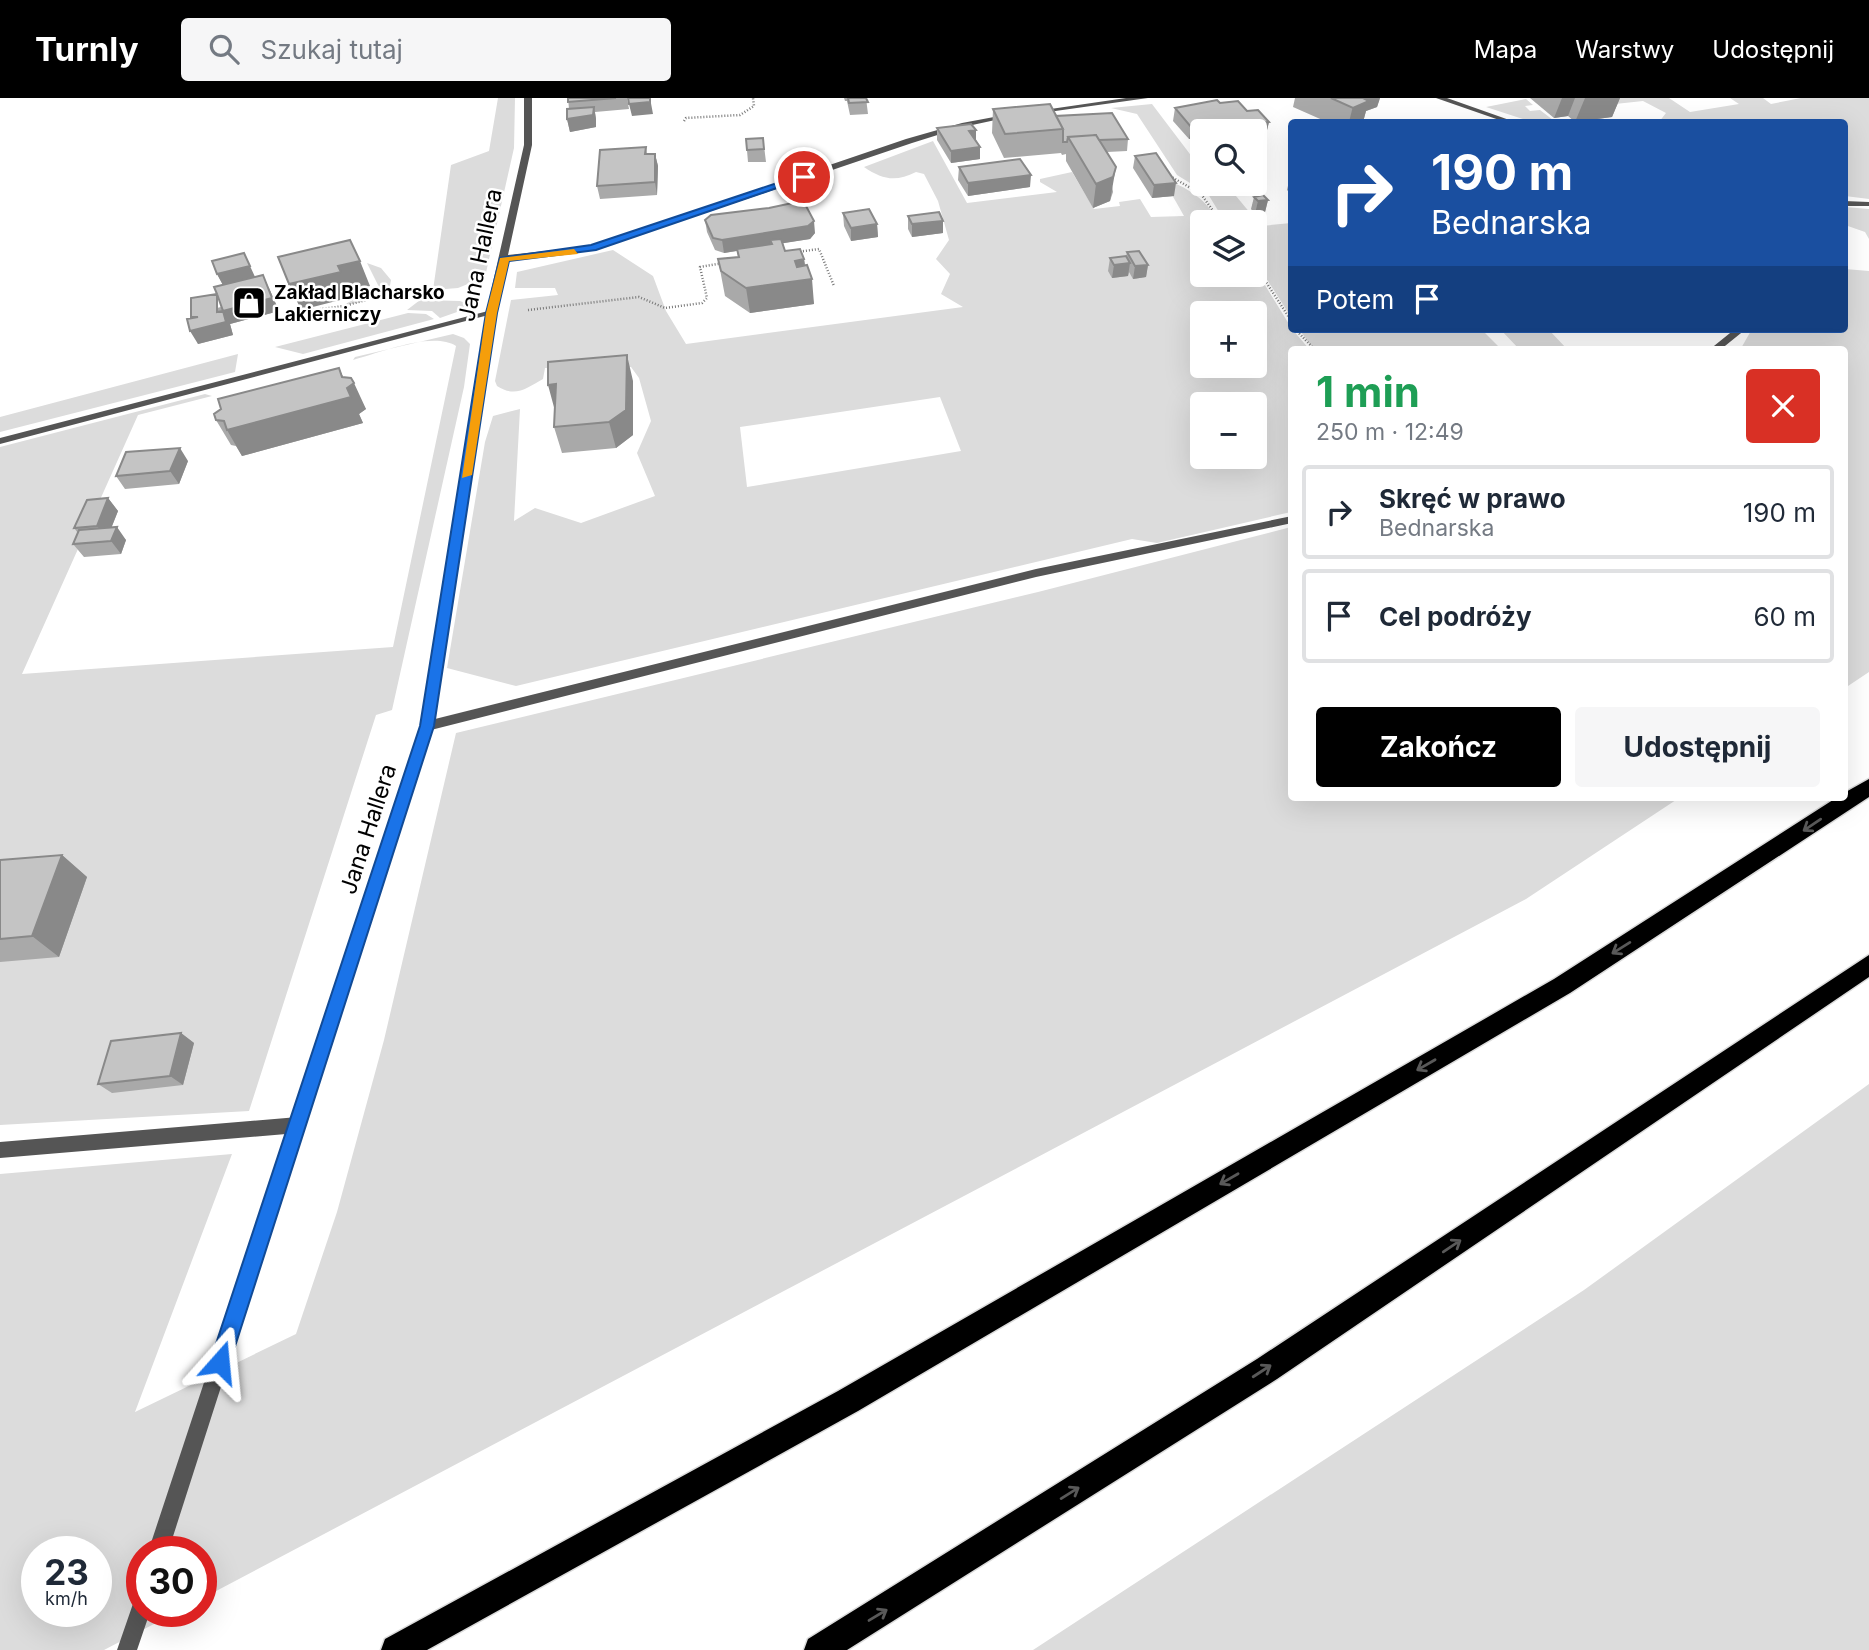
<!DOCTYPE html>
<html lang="pl">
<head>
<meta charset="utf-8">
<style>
	body { margin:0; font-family:Inter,sans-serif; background:#f6f6f7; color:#1f2937; height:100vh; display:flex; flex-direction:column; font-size:26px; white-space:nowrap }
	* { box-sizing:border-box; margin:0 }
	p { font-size:23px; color:#747a83 }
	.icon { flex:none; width:38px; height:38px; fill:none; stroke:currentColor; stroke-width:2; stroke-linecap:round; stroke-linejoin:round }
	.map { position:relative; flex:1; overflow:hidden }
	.sheet { position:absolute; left:1288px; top:248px; width:560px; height:455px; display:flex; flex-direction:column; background:#fff; border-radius:7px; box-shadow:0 7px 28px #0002 }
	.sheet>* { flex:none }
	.top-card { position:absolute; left:1288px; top:21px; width:560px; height:214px; border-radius:7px; box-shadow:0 7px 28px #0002; background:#1a4fa0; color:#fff; overflow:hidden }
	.fabs { position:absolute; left:1190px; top:21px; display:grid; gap:14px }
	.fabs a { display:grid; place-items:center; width:77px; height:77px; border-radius:7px; background:#fff; box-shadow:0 7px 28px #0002; font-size:35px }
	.speed { position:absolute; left:21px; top:1438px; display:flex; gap:14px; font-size:35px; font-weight:700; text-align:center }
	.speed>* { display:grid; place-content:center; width:91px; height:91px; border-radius:50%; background:#fff; box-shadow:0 7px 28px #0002; line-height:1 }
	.speed small { font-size:18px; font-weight:400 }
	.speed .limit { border:10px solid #d22; background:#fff; color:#111 }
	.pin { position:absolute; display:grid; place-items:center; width:60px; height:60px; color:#fff; margin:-30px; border:4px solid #fff; border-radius:50%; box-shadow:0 2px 7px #0007 }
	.me { position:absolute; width:77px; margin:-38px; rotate:18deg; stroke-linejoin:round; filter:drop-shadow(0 0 5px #0008) }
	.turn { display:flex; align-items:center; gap:24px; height:147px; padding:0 28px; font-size:32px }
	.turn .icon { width:91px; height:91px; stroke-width:2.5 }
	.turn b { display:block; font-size:49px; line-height:60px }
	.then { display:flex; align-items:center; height:66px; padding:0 28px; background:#0003; gap:14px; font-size:26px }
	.round { display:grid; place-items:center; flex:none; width:74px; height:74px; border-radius:7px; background:#f6f6f7 }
	.headline { display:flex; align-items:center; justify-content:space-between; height:119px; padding:0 28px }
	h1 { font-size:42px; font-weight:700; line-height:52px; color:#1e9e55 }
	.action { display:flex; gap:14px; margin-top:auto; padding:14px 28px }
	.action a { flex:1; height:80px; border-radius:7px; background:#000; color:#fff; font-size:28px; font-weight:700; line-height:80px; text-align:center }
	.action a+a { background:#f6f6f7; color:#1f2937 }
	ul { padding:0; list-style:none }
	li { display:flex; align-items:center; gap:21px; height:94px; margin:0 14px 10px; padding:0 14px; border:4px solid #e0e1e3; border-radius:7px }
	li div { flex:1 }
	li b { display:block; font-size:26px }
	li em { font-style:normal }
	header { display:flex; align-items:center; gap:42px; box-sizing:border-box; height:98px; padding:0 35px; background:#000; color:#fff }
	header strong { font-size:33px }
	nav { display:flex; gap:38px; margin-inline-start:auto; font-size:24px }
	.search { width:490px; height:63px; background:#f6f6f7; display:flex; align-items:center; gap:18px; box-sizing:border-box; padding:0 24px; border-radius:7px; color:#747a83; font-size:26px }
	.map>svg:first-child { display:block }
	.green { fill:#dcdcdc; fill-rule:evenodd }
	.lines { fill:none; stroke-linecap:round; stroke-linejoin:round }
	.highway-casing { stroke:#dbdbdb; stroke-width:3 }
	.path { stroke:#777; stroke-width:2.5; stroke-dasharray:1 2; stroke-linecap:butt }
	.lane { fill:#555; fill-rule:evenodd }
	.street { fill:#555; fill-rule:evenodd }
	.highway { fill:#000; fill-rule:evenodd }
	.wall { fill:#a9a9a9; fill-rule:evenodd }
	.shaded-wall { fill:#898989 }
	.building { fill:#c4c4c4; stroke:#898989; stroke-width:2; fill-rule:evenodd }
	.oneway { stroke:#595959 }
	.route { fill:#1a73e8; stroke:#114b97; stroke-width:2 }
	.slow { fill:#f59e0b }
	.labels { text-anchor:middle; stroke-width:5; stroke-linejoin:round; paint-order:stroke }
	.far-poi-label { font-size:19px; font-weight:bold; fill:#000; stroke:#fff; text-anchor:start }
	.street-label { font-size:23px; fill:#000; stroke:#fff }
</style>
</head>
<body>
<header>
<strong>Turnly</strong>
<div class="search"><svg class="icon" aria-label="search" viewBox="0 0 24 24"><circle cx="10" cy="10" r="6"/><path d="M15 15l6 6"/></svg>Szukaj tutaj</div>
<nav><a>Mapa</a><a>Warstwy</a><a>Udostępnij</a></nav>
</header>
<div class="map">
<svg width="1869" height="1552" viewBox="0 0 1869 1552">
	<rect width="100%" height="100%" fill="#fff"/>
	<path class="green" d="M498,0H515L514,50L485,179L458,190L433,192L451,67L489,53Z
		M1598,0H1669L1690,14L1739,6L1730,0H1763L1771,6L1801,0H1869V101L1845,98L1844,24H1659L1666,15L1643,3L1606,7Z
		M1526,1L1533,7L1525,8L1530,13L1540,12L1553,22L1532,24L1486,9Z
		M1152,6L1202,72V86H1226L1261,128L1291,125V219L1255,163V124H1225L1208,96L1177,77L1137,16L1111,10Z
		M933,43L967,105L1057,94L1040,84V81L1072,74L1094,111L1120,108L1119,104L1140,101L1151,119L1184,118L1163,81C1186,88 1209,103 1218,124H1202V177H1255V171L1292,231L1310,252H1292L1291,414L1157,445L1132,441L516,588L447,570L485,344L493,318L520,311L514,423L535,410L581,425L655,398L637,355L651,323L639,280L631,269L545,270L543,281C527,290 515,300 497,288L495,283L511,202L558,197L555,190H515L517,174L613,152L653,178L666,213L686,246L963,209L941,196L950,176L936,161L949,142L938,103L924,76L916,74C896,84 883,82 864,69ZM1202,215H1255V268H1202ZM940,299L961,353L747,389L740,329ZM1202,306H1255V359H1202Z
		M1845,109L1869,111V141L1865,134L1845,127Z
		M367,165L381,170L391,182L389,193L375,201L342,208L356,200L354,196L379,189Z
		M1845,171L1869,173V574L1845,590L1844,252H1740L1752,231H1844Z
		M420,202L460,203L474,208L440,220L432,213L407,212Z
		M408,215L426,216L434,221L303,256L275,249Z
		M1299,231H1481L1502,252H1314Z
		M1500,231H1548L1568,252H1520Z
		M453,236L464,240L470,246L464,289L392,612L376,617L249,1013L0,1027V349L205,296L212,298L138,317L22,576L393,549L456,248C432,233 380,255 353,262L355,259Z
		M238,256L235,274L0,334V319Z
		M1291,429L1292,700H1679L1526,801L201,1501V1454H142V1514H177L104,1552H0V1076L232,1056L135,1314L296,1236L337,1114L384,942L456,635L1038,494ZM37,1454H96V1514H37Z
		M1869,986V1552H1033L1584,1192Z"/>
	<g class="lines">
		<defs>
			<path id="highway" d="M1869,681V699L1570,895L858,1313L427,1552H381L385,1541L838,1293L1554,881L1836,700H1844V695Z
				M1869,857V879L1277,1281L847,1552H804L808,1541L1257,1261Z"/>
		</defs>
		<use href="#highway" class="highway-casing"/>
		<path class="path" d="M684,23L686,20L740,17L754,8L753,0
			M1170,78L1201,96L1221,124
			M797,154L819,151L834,188
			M1255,167L1292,224
			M528,212L639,199L665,210L702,205L707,200L700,169L723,165
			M284,216L344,208
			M344,220V208L370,201L377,194
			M1295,231L1315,252"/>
		<path class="lane" d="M488,213L496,215L0,346V340Z
			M1735,231H1746L1720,252H1709Z
			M1292,418V425L1036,479L427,633L421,628L427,623L1036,471Z
			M298,1019L304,1022L306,1027L304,1032L298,1035L0,1060V1044Z"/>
		<path class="street" d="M524,0H532V47L508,157L591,148L906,41L962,25L1010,16L1014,18L963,29L912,45L595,152L507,162L496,215L433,628L168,1454H148L421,628L486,215L524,47Z
			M1126,0H1148L1034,16L1030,14Z
			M1436,0H1447L1515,24H1505Z
			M1844,103L1869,104V108H1844Z
			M142,1497V1514H150L137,1552H117L135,1500Z"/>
		<use href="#highway" class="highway"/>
	</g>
	<path class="wall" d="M568,0H627L629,11L595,14L596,21V29L570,34L567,21L569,11Z
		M844,0H866L868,16L850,17L847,3H845Z
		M1295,0H1380L1377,9L1366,13L1363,24H1327L1293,9Z
		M1530,0H1620L1612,19L1575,24L1568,18L1554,20Z
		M1220,5L1247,13L1269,24L1266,36L1255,37V33H1202L1189,41L1173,23L1175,10Z
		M993,11L1056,18L1128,41L1127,53L1107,54L1113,94L1110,103L1093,110L1066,63V56L1062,57L1061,55L1004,60L992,35Z
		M937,30L976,32V42L980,49V61L951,65L937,42Z
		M763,40L766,64H748L746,41Z
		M646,49L647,56H655L658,68L657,97L600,101L597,88Z
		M1135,58L1174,98L1152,100L1133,70Z
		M959,69L1030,89L968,98L958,82Z
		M1290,79H1292V97L1287,92Z
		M1254,99L1268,102L1265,114L1255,116L1251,111Z
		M843,115L877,126L878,139L851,143L844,128Z
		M908,118L943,123V135L912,139L908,131Z
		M705,122L815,135L810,141L783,145L785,153L804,161L814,206L750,215L725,198L718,161L738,159L737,153L724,155L715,152L707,134Z
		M1127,154L1148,167L1146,179L1133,181L1129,174L1128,178L1112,180L1108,173L1110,160L1126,159Z
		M217,176L256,179L269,190L279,213L230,226L233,237L198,246L191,219L217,196L223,187ZM217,196L221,209L217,210Z
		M339,270L343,279L366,311L359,316L363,325L242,358L236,348L231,347L216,322Z
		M633,283V337L616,350L562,355L554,329L555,312Z
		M188,363L179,386L125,391L116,378Z
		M108,400L118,413L111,430L126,442L121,456L84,459L73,446L78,435L74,430Z
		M62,757L87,779L59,859L0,864V762Z
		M181,935L194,945L183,987L112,995L98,986Z"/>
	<path class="shaded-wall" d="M650,0L653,16L632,18L629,6Z
		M1355,0H1380L1377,9L1366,13L1363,24H1349Z
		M1562,0H1575L1568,18L1554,20Z
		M1585,0H1620L1612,19L1575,24Z
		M594,9L596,21V29L570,34L567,21Z
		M1236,24L1234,33H1202V40L1189,41L1191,29Z
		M1269,24L1266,36L1255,37V33H1238L1239,27Z
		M976,32V45L969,33Z
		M980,49V61L951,65V53Z
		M655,56L658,68L657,97L655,84Z
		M1116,69L1110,103L1093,110L1096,86Z
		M1031,77L1030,89L968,98V85Z
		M1176,85L1174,98L1152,100L1154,87Z
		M1268,102L1265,114L1255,116L1258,103Z
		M814,123L815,135L810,141L772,147L770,142L771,147L724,155L722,142Z
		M943,123V135L912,139V126Z
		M877,126L878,139L851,143V130Z
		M244,155L256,181L224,189L217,176Z
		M804,161L806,182L812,181L814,206L750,215L746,190L795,163Z
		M360,163L370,188L349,194L352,199L301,212L289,186L338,168Z
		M1130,165L1128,178L1112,180L1114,167Z
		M1148,167L1146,179L1133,181L1135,168Z
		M263,177L279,213L230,226L233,237L198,246L190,233L223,213Z
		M627,257L633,283V337L616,350L609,324Z
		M339,270L348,290L354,285L366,311L359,316L363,325L242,358L227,332Z
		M556,286L555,313L548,287Z
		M180,350L188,363L179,386L170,373Z
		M108,400L118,413L107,441L97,428Z
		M117,429L126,442L121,456L111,443Z
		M62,757L87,779L59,859L32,838Z
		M181,935L194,945L183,987L170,978Z"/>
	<path class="building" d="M568,0H616L568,4Z
		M628,0H650V4L629,6Z
		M848,0H866L868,4L849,5Z
		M1331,0H1363L1369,3L1353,10Z
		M1217,2L1220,5L1238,3L1247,13L1258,12L1269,24L1239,27L1236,24L1191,29L1175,10Z
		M1050,6L1063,31L1005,36L993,11Z
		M594,9L593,17L567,21V11Z
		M1112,15L1128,41L1099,42L1096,37L1068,39L1067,44H1063V31L1056,18Z
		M971,26L976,32L969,33L980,49L951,53L937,30Z
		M1096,37L1116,69L1113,79L1096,86L1068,39Z
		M763,40L764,51L747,52L746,41Z
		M646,49L645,56H655V84L597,88L600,52Z
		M1156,55L1176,85L1154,87L1135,58Z
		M1020,61L1031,77L968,85L959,69Z
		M1263,97L1268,102L1258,103L1254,99Z
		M797,104L805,106L814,123L808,128L722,142L713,140L705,122L711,117L769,110Z
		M869,111L877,126L851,130L843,115Z
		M939,114L943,123L912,126L908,118Z
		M781,141L785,153L800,151L804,161L795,163L797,169L807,167L812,181L746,190L721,173L718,161L739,159L737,151L772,146L770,142Z
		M350,142L360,163L338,168L341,174L289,186L278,159Z
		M1139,153L1148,167L1135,168L1127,154Z
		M244,155L250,168L217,176L212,163Z
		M1126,158L1130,165L1114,167L1110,160Z
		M263,177L272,200L223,213L226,224L190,233L187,221L198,219H191V200L217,196L214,189ZM217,196L223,213L217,214Z
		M627,257L626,312L609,324L554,329L556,286L548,287V264Z
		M339,270L342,279L351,280L354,285L347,290L351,299L227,332L224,323L216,322L214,316L221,311L218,301Z
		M180,350L170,373L116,378L126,354Z
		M108,400L97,428L74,430L87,402Z
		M117,429L111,443L73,446L79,432Z
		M62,757L32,838L0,841V762Z
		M181,935L170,978L98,986L111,943Z"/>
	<defs><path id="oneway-shaft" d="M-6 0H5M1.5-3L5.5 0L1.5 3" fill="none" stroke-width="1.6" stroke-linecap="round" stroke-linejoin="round" transform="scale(1.75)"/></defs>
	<g class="oneway">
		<use href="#oneway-shaft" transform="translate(1812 727) rotate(146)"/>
		<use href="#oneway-shaft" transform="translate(1621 850) rotate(148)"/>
		<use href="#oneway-shaft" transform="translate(1426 967) rotate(150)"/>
		<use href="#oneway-shaft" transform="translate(1229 1081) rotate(150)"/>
		<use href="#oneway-shaft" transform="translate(1452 1148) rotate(-34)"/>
		<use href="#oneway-shaft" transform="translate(1262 1273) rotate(-33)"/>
		<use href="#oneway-shaft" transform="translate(1070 1395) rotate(-32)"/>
		<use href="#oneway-shaft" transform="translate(878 1517) rotate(-31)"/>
	</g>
	<path class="route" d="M801,77L809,79L596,152L509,163L497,215L434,628L230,1264L227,1271L220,1274L213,1271L210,1264L420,628L486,215L500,160L591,147Z"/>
	<path class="slow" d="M574,151L578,156L509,163L497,215L472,377L462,380L486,215L500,160Z"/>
	<defs>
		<symbol id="shop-square" viewBox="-11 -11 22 22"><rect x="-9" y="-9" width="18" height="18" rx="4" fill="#000" stroke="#fff"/><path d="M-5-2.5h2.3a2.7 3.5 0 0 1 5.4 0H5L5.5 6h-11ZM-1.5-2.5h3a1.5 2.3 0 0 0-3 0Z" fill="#fff"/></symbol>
	</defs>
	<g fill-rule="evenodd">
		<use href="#shop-square" x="230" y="186" width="38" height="38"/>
	</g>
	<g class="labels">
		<g class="far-poi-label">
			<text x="274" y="201">Zakład Blacharsko<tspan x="274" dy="22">Lakierniczy</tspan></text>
		</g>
		<g class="street-label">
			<text transform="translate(480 157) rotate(-78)" y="8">Jana Hallera</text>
			<text transform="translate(368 731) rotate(-72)" y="8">Jana Hallera</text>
		</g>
	</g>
</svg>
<div class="fabs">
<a><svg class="icon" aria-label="search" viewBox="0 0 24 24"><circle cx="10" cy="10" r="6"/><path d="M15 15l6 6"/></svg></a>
<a><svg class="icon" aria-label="layers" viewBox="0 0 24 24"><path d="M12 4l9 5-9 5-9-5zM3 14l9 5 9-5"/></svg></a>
<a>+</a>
<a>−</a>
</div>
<div class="speed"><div>23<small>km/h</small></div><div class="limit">30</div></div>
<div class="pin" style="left:804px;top:79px;background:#d93025"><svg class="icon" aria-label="arrive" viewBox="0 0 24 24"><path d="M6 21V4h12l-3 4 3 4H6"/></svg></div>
<svg class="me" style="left:220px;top:1264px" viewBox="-20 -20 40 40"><path d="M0-17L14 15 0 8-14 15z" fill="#1a73e8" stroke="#fff" stroke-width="4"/></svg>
<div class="top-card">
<div class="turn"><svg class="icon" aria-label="right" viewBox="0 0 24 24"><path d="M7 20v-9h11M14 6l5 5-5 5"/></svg><div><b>190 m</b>Bednarska</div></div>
<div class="then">Potem<svg class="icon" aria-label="arrive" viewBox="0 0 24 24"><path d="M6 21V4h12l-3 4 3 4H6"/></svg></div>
</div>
<section class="sheet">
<div class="headline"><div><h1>1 min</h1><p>250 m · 12:49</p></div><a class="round" style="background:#d93025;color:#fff"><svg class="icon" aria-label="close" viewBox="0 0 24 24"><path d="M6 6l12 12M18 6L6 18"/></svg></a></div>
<ul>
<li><svg class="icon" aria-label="right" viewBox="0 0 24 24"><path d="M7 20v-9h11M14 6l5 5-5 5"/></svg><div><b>Skręć w prawo</b><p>Bednarska</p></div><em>190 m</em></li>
<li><svg class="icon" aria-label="arrive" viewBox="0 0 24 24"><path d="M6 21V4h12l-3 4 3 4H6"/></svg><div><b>Cel podróży</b></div><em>60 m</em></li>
</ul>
<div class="action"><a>Zakończ</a><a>Udostępnij</a></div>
</section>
</div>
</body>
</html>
